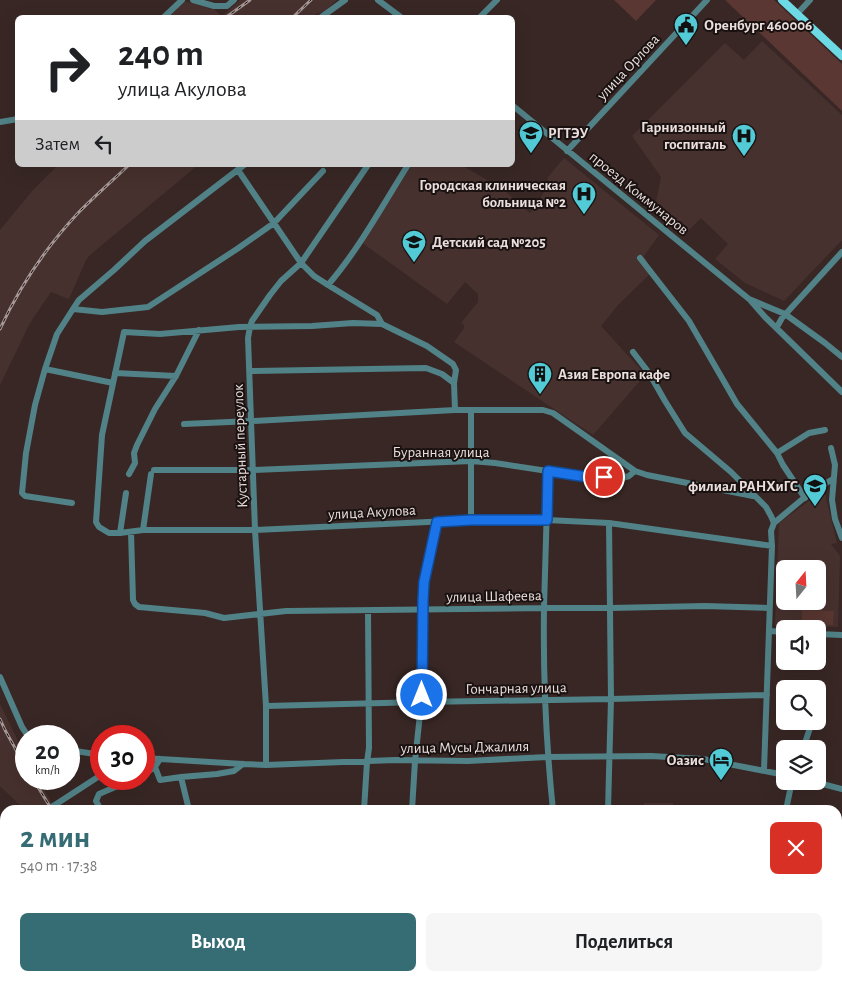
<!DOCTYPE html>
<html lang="ru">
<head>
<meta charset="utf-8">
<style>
	body { margin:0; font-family:"Alegreya Sans",sans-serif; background:#f6f6f6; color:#202124; height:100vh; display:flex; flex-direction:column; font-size:19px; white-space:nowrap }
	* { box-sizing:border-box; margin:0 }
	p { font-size:16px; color:#757577 }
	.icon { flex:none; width:28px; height:28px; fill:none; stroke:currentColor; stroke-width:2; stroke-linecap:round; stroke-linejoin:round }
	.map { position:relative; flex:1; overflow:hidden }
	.details { position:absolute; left:0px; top:805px; width:842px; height:176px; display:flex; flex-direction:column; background:#fff; border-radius:15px 15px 0 0; box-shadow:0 5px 20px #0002 }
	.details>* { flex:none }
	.guide { position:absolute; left:15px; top:15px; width:500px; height:152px; border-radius:8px; box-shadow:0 5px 20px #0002; background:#fff; color:#202124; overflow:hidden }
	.needle { width:32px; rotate:18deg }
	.tools { position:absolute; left:776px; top:560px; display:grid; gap:10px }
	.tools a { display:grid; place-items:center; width:50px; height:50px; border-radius:8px; background:#fff; box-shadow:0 5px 20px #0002; font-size:25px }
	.speed { position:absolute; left:15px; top:725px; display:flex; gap:10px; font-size:25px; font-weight:700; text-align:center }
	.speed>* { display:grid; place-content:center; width:65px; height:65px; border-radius:50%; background:#fff; box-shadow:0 5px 20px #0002; line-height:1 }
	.speed small { font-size:12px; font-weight:400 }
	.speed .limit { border:8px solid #d22; background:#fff; color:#111 }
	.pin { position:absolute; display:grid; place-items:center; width:42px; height:42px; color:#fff; margin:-21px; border:2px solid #fff; border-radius:50%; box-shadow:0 1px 5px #0007 }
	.me { position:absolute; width:55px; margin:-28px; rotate:0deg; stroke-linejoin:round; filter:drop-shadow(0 0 4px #0008) }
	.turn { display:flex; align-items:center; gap:18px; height:105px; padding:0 20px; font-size:22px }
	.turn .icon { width:65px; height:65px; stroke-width:2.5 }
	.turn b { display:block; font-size:35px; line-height:42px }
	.then { display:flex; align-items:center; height:48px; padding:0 20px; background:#0003; gap:10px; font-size:19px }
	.round { display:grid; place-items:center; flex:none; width:52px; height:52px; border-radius:8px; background:#f6f6f6 }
	.headline { display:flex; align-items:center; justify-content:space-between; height:85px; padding:0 20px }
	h1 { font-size:30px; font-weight:700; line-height:38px; color:#366d75 }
	.cta { display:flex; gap:10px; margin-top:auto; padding:10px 20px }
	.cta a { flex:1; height:58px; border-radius:8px; background:#366d75; color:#fff; font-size:20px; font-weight:700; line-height:58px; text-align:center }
	.cta a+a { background:#f6f6f6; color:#202124 }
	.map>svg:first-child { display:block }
	.built { fill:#47312e; fill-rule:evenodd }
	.green { fill:#5a3732 }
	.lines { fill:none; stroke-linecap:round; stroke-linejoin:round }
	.minor { stroke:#518287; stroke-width:6 }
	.major { stroke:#6cd9e4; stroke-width:8 }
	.rail-casing { stroke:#a59896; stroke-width:3 }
	.rail { stroke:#1a1211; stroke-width:1; stroke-dasharray:4; stroke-linecap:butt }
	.route-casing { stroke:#114b97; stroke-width:12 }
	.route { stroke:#1a73e8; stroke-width:9 }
	.labels { text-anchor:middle; stroke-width:4; stroke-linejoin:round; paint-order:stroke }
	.poi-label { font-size:15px; font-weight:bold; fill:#eadfdd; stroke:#1a1211; text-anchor:start }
	.street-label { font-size:15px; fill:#eadfdd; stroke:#1a1211 }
</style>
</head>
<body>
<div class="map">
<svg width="842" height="981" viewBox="0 0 842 981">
	<rect width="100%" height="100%" fill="#382725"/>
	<path class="built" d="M240,0H337L324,12L316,14L311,17L168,18L185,2H188L215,10L222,16Z
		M762,41L842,115V240L784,301L745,283L715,259L728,244L701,218L688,231L656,202L661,177L632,136L725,43L744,60Z
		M564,158L659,235L644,256L652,270L650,274L618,305L601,326L643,372L645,375L593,435L454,342L464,328V325L461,323L478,302V294L465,282L447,304L361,242L412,165H447L448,166L449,165H461L503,189L530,213L547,188L548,177Z
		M58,165H198L90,255L86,260L69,299L51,292L30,323L0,385V230L33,190Z
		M824,490L837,543L831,544L840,556L838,627L775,625L779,523ZM785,569H818V601H785Z
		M0,704L26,757V779H38L56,810H25L0,786Z
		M644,803H673V810H644Z
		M5,852V976H112V981H0V854Z"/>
	<path class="green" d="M614,0H656L636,21Z
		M725,0H774L842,64V111Z
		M802,610L834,611L833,625L802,624Z"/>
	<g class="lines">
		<path class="minor" d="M193,0L214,6H227L234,0
			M378,0L402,18
			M797,14L810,0
			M163,18L182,0
			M320,18L345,0
			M479,18L497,0
			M512,105L749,299L785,314L825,343L842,357
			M0,122L18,119
			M567,151L707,0
			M238,170L301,263L314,276L328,285L377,315L382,324
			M640,258L689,321L737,404L777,453L783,465L805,498
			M328,285C359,249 382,206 408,165
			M751,301L765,317L842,392
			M73,309L102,312L148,307L237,249L274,223L323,171
			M777,327L782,318L842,252
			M633,352L649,373L665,401L685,433L731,472L766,507L771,516L774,523
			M45,369L113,383
			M250,371L426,368L442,374L454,383
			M115,373L176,376
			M455,410L454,383L456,370L453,364L427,346L382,324L353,323L312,326L239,327L160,334L124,332L102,435L96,522L99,527L109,533H120L143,530H255L471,520H547L609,523L772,546
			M184,424L252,421L455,410H543L553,413L635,471
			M831,448L835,465L832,500L835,519L842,538
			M777,453L809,433L825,430
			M154,470H253L471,461L495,463L587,477L622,478L629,476L635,471L647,475L753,496
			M548,471C547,516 545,562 544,608C543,676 546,743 553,810
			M129,474L135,463L134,453L137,445L155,409L176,376L199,330
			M72,503L25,496L22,493L26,453L35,405L45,369L57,334L73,309L79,300L114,270L145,241L244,165
			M471,520V410
			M143,530L151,474
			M131,532L133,600L135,604L139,607L205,613L224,618L286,611L544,608H610L705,606L769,608
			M120,533L126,493
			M769,631L785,632
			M818,634L842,635
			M0,677L22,727L28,736
			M266,706L422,702L611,699L767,695
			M803,749L811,725
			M69,750L101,755
			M144,758L243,764L266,765L395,760L468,761L547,757L651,756L703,759L785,775
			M266,765V706L255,530L248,338L250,327L252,321L270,295L281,281L301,263L368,165
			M155,767L160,780L181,777L217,774L234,771L243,764
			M764,770L772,546L771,531L774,523L811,492L833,479
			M144,774L155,767L160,759
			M181,777L189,810
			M811,781L842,789
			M47,810L101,775
			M101,810L96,801L99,794L134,779
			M364,810L367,762L369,748L368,611
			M412,810L415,761L422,695L423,600L424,582L437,522
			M608,810L611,699L609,523
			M788,810L787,805L792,781
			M0,838L5,842
			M838,939L842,913
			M116,976L118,981
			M200,976L203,981
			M334,976L374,981
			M564,976V981
			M404,981V976
			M483,981V976
			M597,981L598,976
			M694,981V976
			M734,981L735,976
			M770,981L772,976
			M830,981L831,976"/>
		<path class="major" d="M782,0L842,56"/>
		<defs>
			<path id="rail" d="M225,18L250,0
				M292,18L311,0
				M0,329C20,286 47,246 79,212C95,196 112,181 129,165
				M0,719L5,730L26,768
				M33,779L52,810
				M152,976L155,981"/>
		</defs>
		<use href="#rail" class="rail-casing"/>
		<use href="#rail" class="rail"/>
	</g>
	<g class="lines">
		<defs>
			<path id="route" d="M422,695L423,600L424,582L437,522L471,520H547L548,471L587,477H604"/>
		</defs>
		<use href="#route" class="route-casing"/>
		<use href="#route" class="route"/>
	</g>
	<defs>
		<symbol id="civic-pin" viewBox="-11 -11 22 30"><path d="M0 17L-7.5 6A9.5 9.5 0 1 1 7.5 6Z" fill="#52cbd7" stroke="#1a1211"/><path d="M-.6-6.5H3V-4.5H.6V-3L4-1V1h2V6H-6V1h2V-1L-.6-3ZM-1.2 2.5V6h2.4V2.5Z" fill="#111"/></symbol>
		<symbol id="university-pin" viewBox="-11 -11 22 30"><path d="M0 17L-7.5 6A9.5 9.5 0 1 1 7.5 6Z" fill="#52cbd7" stroke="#1a1211"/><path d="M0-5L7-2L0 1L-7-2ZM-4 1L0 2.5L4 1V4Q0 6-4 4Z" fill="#111"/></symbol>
		<symbol id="hospital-pin" viewBox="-11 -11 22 30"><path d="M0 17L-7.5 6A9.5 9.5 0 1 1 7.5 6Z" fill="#52cbd7" stroke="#1a1211"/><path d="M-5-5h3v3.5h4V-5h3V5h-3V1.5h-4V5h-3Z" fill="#111"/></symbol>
		<symbol id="school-pin" viewBox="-11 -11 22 30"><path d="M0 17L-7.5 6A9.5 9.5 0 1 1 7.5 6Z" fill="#52cbd7" stroke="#1a1211"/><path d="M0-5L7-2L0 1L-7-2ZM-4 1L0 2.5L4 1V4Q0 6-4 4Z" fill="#111"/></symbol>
		<symbol id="building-pin" viewBox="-11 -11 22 30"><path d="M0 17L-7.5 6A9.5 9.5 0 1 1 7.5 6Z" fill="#52cbd7" stroke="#1a1211"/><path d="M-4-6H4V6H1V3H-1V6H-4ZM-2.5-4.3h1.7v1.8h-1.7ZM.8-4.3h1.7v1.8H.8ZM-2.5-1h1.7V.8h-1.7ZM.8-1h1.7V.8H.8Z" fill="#111"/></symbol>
		<symbol id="hotel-pin" viewBox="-11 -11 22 30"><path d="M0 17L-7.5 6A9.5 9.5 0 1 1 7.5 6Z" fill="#52cbd7" stroke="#1a1211"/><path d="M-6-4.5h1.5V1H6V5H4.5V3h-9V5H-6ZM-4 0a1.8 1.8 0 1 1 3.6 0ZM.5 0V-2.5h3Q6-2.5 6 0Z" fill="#111"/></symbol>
	</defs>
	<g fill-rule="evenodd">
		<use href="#civic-pin" x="672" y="11" width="28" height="38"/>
		<use href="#university-pin" x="517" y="119" width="28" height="38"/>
		<use href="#hospital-pin" x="730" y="122" width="28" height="38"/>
		<use href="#hospital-pin" x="570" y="180" width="28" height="38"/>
		<use href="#school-pin" x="400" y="228" width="28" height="38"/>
		<use href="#building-pin" x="526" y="360" width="28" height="38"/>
		<use href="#university-pin" x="801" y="472" width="28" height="38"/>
		<use href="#hotel-pin" x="707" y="746" width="28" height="38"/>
	</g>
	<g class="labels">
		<g class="poi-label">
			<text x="704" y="30">Оренбург 460006</text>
			<text x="726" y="132" text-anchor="end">Гарнизонный<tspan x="726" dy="17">госпиталь</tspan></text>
			<text x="548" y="138">РГТЭУ</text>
			<text x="566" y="190" text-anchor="end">Городская клиническая<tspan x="566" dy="17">больница №2</tspan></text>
			<text x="432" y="247">Детский сад №205</text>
			<text x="558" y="379">Азия Европа кафе</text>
			<text x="798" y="491" text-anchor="end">филиал РАНХиГС</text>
			<text x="704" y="765" text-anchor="end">Оазис</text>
		</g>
		<g class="street-label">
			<text transform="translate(628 67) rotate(-47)" y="5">улица Орлова</text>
			<text transform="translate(639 193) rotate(39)" y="5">проезд Коммунаров</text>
			<text transform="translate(240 446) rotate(-92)" y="5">Кустарный переулок</text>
			<text x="441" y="457">Буранная улица</text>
			<text transform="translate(372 512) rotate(-3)" y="5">улица Акулова</text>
			<text transform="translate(494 596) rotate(-1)" y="5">улица Шафеева</text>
			<text transform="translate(516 688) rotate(-1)" y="5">Гончарная улица</text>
			<text transform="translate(465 747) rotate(-1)" y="5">улица Мусы Джалиля</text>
		</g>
	</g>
</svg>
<div class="tools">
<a><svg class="needle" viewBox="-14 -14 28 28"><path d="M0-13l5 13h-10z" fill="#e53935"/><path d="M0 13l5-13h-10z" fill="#757577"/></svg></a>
<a><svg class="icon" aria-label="sound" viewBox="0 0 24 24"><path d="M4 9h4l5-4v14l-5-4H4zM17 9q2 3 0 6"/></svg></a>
<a><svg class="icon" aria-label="search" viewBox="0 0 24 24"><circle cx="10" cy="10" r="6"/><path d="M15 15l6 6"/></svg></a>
<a><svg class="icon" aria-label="layers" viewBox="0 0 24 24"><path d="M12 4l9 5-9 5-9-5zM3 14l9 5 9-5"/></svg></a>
</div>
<div class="speed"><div>20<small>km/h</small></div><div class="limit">30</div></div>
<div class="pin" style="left:604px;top:477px;background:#d93025"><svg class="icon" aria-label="arrive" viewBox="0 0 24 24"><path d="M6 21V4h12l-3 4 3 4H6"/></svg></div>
<svg class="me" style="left:422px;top:695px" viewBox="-20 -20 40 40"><circle r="17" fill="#1a73e8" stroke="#fff" stroke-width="3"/><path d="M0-11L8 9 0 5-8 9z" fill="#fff"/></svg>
<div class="guide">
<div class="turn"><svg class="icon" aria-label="right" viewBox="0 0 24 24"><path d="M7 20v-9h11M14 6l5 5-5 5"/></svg><div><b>240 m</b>улица Акулова</div></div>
<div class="then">Затем<svg class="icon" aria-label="left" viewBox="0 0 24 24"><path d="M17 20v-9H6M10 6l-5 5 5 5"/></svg></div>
</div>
<section class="details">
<div class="headline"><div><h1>2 мин</h1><p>540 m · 17:38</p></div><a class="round" style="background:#d93025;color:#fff"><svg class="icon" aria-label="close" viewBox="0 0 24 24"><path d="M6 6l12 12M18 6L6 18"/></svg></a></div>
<div class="cta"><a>Выход</a><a>Поделиться</a></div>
</section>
</div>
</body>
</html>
